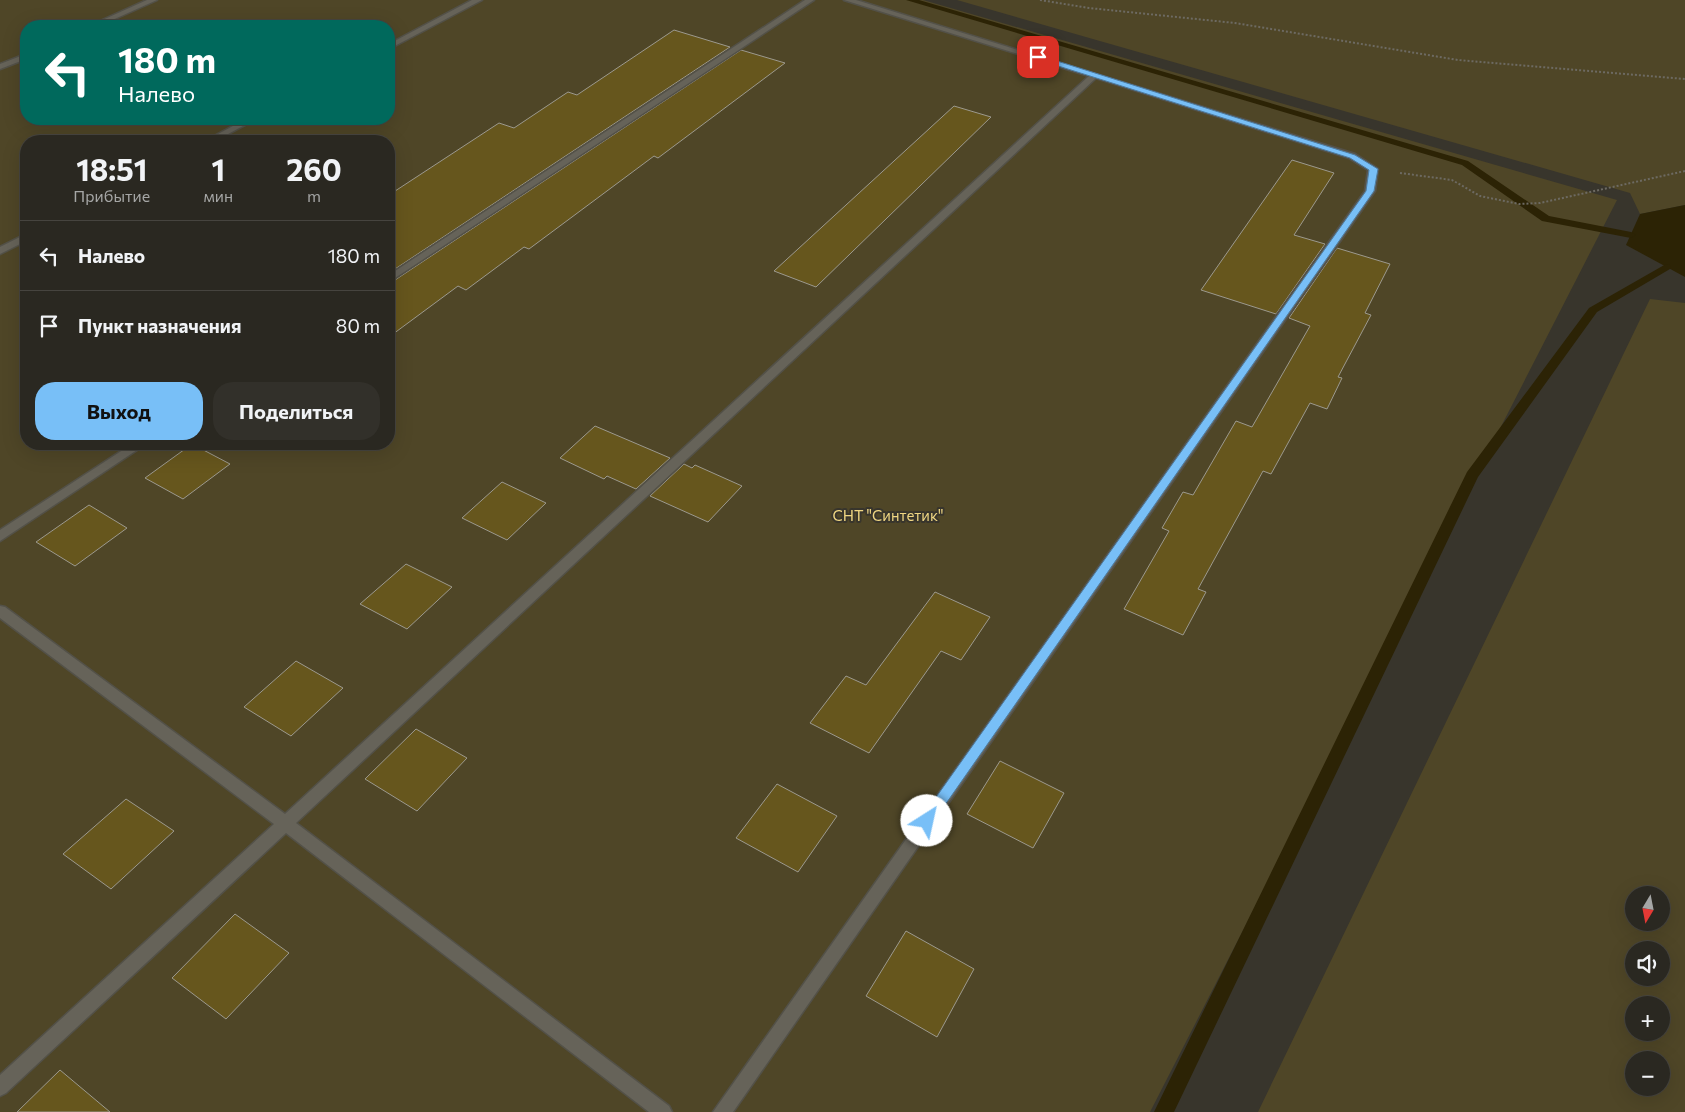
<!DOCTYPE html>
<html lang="ru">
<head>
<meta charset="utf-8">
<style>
	body { margin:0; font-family:Commissioner,sans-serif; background:#32302a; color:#f1f3f6; height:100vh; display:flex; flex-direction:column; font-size:19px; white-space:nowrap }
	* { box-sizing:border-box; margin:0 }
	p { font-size:16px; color:#a5a6a5 }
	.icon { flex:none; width:28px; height:28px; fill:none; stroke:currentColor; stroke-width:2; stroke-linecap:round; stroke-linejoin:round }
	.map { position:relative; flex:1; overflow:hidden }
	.panel { position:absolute; left:20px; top:135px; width:375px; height:315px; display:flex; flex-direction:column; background:#2a2821; border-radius:20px; box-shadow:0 5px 20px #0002,0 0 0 1px #46443f }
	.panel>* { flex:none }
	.top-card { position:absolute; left:20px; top:20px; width:375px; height:105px; border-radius:20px; box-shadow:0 5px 20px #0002,0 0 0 1px #46443f; background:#00695c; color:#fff; overflow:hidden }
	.needle { width:32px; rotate:190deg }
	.buttons { position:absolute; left:1625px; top:886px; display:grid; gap:10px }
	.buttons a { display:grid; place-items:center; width:45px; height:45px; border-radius:50%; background:#2a2821; box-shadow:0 5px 20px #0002,0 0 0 1px #46443f; font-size:25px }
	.pin { position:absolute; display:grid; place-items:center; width:42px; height:42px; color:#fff; margin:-21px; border-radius:10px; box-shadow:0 2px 8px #0006 }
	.me { position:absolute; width:55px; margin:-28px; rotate:35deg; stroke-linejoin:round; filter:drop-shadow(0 0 4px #0008) }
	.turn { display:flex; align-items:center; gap:18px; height:105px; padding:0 15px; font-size:22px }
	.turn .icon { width:65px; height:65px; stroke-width:2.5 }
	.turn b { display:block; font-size:35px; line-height:42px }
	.eta { display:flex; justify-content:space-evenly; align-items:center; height:85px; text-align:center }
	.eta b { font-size:30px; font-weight:700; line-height:35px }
	.primary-button { display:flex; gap:10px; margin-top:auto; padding:10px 15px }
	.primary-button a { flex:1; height:58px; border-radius:20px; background:#78bff7; color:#111; font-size:20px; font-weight:700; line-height:58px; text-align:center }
	.primary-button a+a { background:#32302a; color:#f1f3f6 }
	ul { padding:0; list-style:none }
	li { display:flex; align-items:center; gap:15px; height:70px; padding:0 15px; border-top:1px solid #46443f }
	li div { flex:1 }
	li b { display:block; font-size:19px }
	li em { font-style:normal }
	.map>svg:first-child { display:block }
	.green { fill:#4f4627; fill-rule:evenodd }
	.water { fill:#2c2305 }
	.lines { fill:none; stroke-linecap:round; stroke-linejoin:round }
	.stream { fill:#2c2305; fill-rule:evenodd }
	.building { fill:#66561d; stroke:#9c998e }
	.minor-casing { stroke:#535148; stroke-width:3 }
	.path { stroke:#6d6a62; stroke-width:2; stroke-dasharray:2 2; stroke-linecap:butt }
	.minor { fill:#666359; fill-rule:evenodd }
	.route { fill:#78bff7; stroke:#4e7ca1 }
	.labels { text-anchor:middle; stroke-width:4; stroke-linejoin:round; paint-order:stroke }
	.park-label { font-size:15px; fill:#efd682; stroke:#38352c }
</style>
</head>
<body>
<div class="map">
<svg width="1685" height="1112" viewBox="0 0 1685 1112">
	<rect width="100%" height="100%" fill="#38352c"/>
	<path class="green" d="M0,0H923L1617,200L1150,1112H0ZM26,26H389V119H26ZM26,141H389V444H26Z
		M957,0H1685V205L1640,214L1630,193Z
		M1650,299L1685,303V1112H1258ZM1634,895H1661V922H1634ZM1634,950H1661V978H1634ZM1634,1005H1661V1032H1634ZM1634,1060H1661V1088H1634Z"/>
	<path class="water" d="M1685,205V277L1626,245L1640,214Z"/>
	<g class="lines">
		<path class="stream" d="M906,0H919L1468,161L1549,216L1631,232L1636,235L1631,238L1542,221L1462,165Z
			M1666,264L1670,265L1671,267L1670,269L1597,312L1478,477L1174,1112H1154L1467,472L1589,308Z"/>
	</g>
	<path class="building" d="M674,30L730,47L389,273V195L499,123L514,128L568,92L577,95Z
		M741,50L785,63L658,158L654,156L529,249L524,247L466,290L458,286L389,337V284Z
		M954,106L991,117L816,287L774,271Z
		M1292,160L1334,173L1294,235L1325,244L1276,314L1201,290Z
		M1337,248L1390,264L1365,313L1371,315L1338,377L1342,378L1327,409L1310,403L1271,474L1263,471L1198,589L1206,592L1183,635L1124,609L1169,531L1162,528L1183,492L1193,495L1236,421L1252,427L1310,326L1289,318Z
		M595,426L670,458L636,489L607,476L604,479L560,458Z
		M192,444L230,464L183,499L145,478Z
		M684,464L692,468L695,465L742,486L708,522L650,496Z
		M502,482L546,503L507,540L462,518Z
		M89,505L127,528L75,566L36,542Z
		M406,564L452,587L407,629L360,604Z
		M935,592L990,617L961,660L941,651L869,753L810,723L846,676L866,685Z
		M296,661L343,688L291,736L244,707Z
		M416,729L467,758L417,811L365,779Z
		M1000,761L1064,793L1033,848L967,814Z
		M777,784L837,816L798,872L736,838Z
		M126,799L174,831L111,889L63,854Z
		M235,914L289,953L226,1019L172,978Z
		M906,931L974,969L937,1037L866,996Z
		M60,1070L110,1112H17Z"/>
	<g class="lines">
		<defs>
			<path id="minor" d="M147,0H157L99,26H89Z
				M472,0H482L389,49V44Z
				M805,0H814L389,282V275Z
				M844,0H856L1355,154L1378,169L1375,191L733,1112H713L1365,191L1368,170L1349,158L1096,78L296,823L669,1106L672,1112H649L286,833L6,1093L0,1096V1075L274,824L0,618V606L5,607L285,814L1089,76Z
				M26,54V59L0,69V64Z
				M246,119H256L215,141H205Z
				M26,234V241L0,254V247Z
				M132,444H146L0,541V530Z"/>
		</defs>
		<use href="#minor" class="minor-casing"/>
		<path class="path" d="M1040,0L1089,8L1235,23L1458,60L1685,79
			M1400,173L1452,180L1480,196L1519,204L1540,203L1685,171"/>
		<use href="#minor" class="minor"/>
	</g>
	<path class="route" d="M1038,55L1355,155L1378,169L1374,191L931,825L927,827L922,825L920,821L922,817L1366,191L1369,170L1350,158L1036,59V56Z"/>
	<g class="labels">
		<g class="park-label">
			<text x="888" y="521">СНТ "Синтетик"</text>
		</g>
	</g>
</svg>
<div class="buttons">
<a><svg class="needle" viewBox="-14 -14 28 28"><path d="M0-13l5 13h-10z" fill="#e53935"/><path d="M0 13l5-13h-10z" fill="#a5a6a5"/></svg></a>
<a><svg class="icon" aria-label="sound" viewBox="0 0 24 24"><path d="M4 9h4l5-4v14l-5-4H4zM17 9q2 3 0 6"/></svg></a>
<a>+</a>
<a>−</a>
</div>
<div class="pin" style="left:1038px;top:57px;background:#d93025"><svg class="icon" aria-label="arrive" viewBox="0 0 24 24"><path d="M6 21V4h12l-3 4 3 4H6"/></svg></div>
<svg class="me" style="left:927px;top:821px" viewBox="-20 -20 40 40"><circle r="19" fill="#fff"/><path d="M0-13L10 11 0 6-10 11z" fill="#78bff7"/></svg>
<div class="top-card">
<div class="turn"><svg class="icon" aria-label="left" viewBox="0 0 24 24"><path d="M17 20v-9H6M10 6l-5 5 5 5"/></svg><div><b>180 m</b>Налево</div></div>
</div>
<section class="panel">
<div class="eta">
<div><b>18:51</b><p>Прибытие</p></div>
<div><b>1</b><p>мин</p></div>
<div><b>260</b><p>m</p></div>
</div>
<ul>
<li><svg class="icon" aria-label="left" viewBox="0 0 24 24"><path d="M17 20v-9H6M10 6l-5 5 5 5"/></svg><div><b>Налево</b></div><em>180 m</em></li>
<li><svg class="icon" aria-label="arrive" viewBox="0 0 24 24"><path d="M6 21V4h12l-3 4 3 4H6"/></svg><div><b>Пункт назначения</b></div><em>80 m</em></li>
</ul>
<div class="primary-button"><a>Выход</a><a>Поделиться</a></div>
</section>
</div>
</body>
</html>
